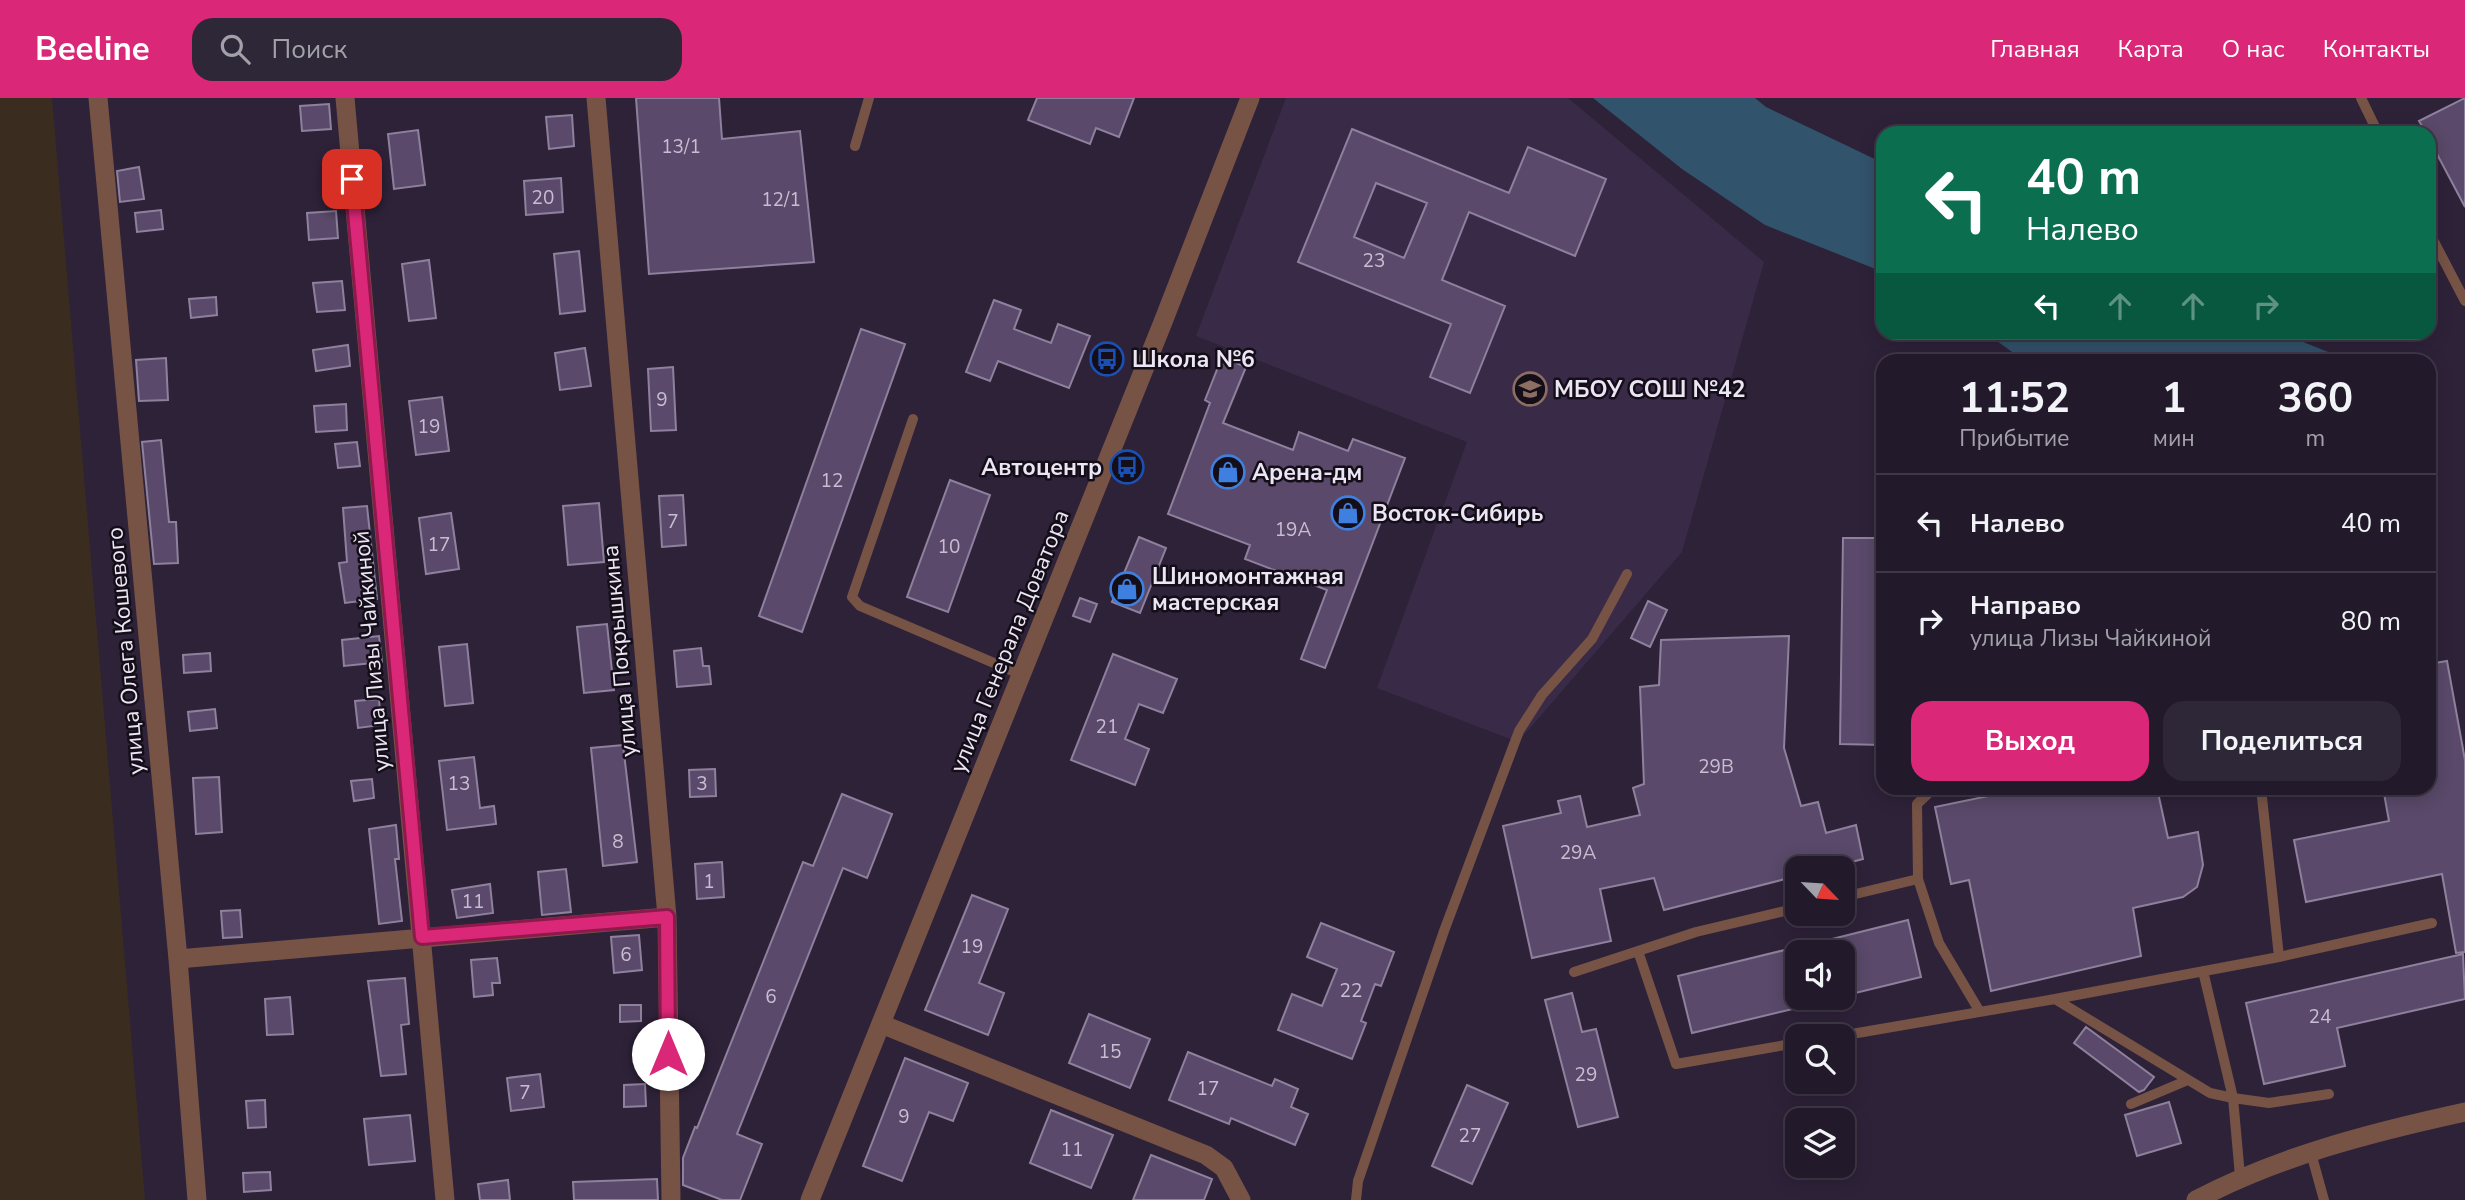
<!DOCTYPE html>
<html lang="ru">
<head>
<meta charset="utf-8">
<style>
	body { margin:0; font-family:"Nunito Sans",sans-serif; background:#2e2737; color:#f1f3f6; height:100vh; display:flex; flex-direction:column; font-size:26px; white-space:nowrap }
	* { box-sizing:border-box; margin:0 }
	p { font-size:23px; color:#a2a1a9 }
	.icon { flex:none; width:38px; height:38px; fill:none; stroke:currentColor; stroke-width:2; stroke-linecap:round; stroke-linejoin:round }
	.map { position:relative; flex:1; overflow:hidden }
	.panel { position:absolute; left:1876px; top:256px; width:560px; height:441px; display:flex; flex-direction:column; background:#221a2b; border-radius:21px; box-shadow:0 4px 18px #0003,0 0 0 2px #3f3847 }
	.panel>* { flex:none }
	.banner { position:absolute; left:1876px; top:28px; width:560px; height:214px; border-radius:21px; box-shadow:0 4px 18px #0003,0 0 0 2px #3f3847; background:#0b6e4f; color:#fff; overflow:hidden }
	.needle { width:46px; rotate:115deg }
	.fabs { position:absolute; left:1785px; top:758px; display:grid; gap:14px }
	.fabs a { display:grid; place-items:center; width:70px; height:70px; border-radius:14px; background:#221a2b; box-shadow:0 4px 18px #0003,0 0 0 2px #3f3847; font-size:35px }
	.pin { position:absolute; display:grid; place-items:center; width:60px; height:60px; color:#fff; margin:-30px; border-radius:14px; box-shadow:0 4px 10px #0006 }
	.me { position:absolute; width:77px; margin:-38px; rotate:0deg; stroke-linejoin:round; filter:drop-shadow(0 0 5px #0008) }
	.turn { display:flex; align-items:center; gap:24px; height:147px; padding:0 35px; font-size:32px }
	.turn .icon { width:91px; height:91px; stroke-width:2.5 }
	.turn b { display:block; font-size:49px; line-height:60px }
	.lanes { display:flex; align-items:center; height:66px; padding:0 35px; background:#0003; justify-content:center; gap:35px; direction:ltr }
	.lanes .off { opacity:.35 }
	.eta { display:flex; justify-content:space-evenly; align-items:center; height:119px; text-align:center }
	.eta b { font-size:42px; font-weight:700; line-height:49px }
	.cta { display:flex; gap:14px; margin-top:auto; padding:14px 35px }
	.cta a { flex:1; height:80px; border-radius:21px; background:#db2777; color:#fff; font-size:28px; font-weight:700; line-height:80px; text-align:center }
	.cta a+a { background:#2e2737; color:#f1f3f6 }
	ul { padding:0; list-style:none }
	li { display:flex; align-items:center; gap:21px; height:98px; padding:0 35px; border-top:2px solid #3f3847 }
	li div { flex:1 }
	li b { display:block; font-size:26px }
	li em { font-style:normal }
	header { display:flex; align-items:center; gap:42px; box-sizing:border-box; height:98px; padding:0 35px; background:#db2777; color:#fff }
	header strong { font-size:33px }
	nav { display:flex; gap:38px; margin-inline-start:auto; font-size:24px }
	.search { width:490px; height:63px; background:#2e2737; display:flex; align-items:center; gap:18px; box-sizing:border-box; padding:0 24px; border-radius:21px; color:#a2a1a9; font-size:26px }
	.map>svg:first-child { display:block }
	.built { fill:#392a47 }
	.industrial { fill:#3a2d1f }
	.water { fill:#32536c }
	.building { fill:#5a496a; stroke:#8e819d; stroke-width:2; fill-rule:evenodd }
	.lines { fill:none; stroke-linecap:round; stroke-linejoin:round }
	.service { stroke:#775346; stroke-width:10 }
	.minor { stroke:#775346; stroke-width:19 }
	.tertiary { stroke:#775346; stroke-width:19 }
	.route-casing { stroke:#8e194d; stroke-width:18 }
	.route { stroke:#db2777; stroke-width:12 }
	.labels { text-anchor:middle; stroke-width:5; stroke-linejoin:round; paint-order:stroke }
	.number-label { font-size:19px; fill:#c8bed2 }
	.poi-label { font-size:23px; font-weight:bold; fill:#ece5f4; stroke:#140e19; text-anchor:start }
	.street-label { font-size:23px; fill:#ece5f4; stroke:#140e19 }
</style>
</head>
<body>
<header>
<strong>Beeline</strong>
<div class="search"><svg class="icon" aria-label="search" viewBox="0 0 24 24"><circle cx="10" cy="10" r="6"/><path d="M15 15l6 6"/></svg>Поиск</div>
<nav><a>Главная</a><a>Карта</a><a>О нас</a><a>Контакты</a></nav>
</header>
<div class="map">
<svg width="2465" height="1102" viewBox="0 0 2465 1102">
	<rect width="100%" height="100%" fill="#2e2239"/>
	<path class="built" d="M1286,0H1568L1764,164L1682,454L1518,644L1377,590L1467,344L1196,238Z"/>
	<path class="industrial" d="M0,0H52L145,1102H0Z"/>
	<path class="water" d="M1593,0H1755L1766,9L1883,65V174L1765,127L1682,71Z
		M1986,235H2281L2348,262H2023Z"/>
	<path class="building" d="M636,0H719L722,41L800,33L814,164L649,176Z
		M1037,0H1134L1119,39L1096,30L1090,46L1028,22Z
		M2465,0V109L2429,41V35H2426L2419,23Z
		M329,6L331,31L302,33L300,8Z
		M572,17L574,48L549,51L546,19Z
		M1352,31L1509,95L1528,49L1606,81L1575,158L1469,114L1442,182L1505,208L1470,295L1430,279L1451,226L1298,164ZM1376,85L1427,105L1404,160L1354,139Z
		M418,32L425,87L394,91L388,36Z
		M139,69L144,101L120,104L117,73Z
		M561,80L563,114L526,117L524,83Z
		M161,112L163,131L137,134L135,115Z
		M336,113L338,140L309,142L307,115Z
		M579,153L585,213L560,216L554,156Z
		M429,162L436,220L409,223L402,166Z
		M342,183L345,212L317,214L313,185Z
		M216,199L217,217L191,220L189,201Z
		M994,202L1021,212L1014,231L1051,245L1058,226L1090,238L1069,290L998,263L990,283L966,274Z
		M861,231L905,246L802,534L759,518Z
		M348,247L350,268L316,273L313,252Z
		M585,250L591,288L560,292L555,255Z
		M1222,259L1246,269L1223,325L1293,352L1299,334L1348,353L1353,341L1405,360L1325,570L1301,561L1327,492L1245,461L1250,447L1168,416L1210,305L1205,302Z
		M166,260L168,302L139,303L136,262Z
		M673,269L676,332L651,333L648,271Z
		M442,299L449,353L416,357L409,303Z
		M346,306L347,332L316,334L314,308Z
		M161,342L169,424H176L178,465L154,466L142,344Z
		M357,344L360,368L338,370L335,346Z
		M950,382L990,397L948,514L907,499Z
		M683,397L686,447L662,449L659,398Z
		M599,405L604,464L568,467L563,408Z
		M367,408L377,501L345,505L339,465L347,464L343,410Z
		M451,415L459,471L426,476L419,420Z
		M1139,439L1166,450L1140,515L1112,504Z
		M1843,440H1883V647L1840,646Z
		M1080,500L1097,506L1090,524L1073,518Z
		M1648,503L1667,512L1650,549L1631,540Z
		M607,526L614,592L584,595L577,529Z
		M379,538L382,564L344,568L342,542Z
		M1789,538L1784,650L1801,708L1818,704L1826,735L1856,727L1863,761L1829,770H1797V778L1664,812L1654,780L1600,791L1611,843L1532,860L1503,728L1561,715L1558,703L1580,698L1587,729L1640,717L1633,690L1644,686L1640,589L1659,587L1661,542Z
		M467,546L473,605L445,608L439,549Z
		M701,550L703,568H709L711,586L677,589L674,553Z
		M210,555L211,573L184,575L183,557Z
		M1113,556L1177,581L1163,615L1139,606L1125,641L1149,651L1135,687L1071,662Z
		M2447,563L2465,662V854L2456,855L2442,776L2306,804L2294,742L2389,723L2383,690H2429V566Z
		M379,601L381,627L358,630L355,603Z
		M215,611L217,630L190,633L188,614Z
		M623,647L637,764L603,768L591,650Z
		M474,659L480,710L494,708L496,726L447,732L439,663Z
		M715,671L716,698L690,699L689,672Z
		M219,679L222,734L196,736L193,680Z
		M372,681L374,700L354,703L351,683Z
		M2027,690H2157L2168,740L2198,734L2203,767L2197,789L2183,799L2133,810L2141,858L1991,893L1969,782L1951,786L1935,709Z
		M842,696L892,716L867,780L843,770L737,1036L762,1046L740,1102H722L683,1087V1060L695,1029L697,1030L803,764L813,768Z
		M396,727L399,761H395L402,823L379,826L369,731Z
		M722,764L724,799L697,801L695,766Z
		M566,771L571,814L542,817L538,774Z
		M490,786L493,815L457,820L452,792Z
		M972,797L1008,811L979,885L1004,895L988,937L925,912Z
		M240,812L242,839L223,840L221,813Z
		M1908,822L1921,879L1843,898V854H1805L1804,848Z
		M1321,825L1394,854L1381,888L1375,886L1361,923L1366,925L1352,961L1278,932L1292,896L1322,908L1337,871L1307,859Z
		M639,837L642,872L614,875L611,839Z
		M1797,849V910L1692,935L1678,878Z
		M2463,856L2465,901L2337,930L2345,968L2264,986L2246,905Z
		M497,860L500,885H492L493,897L474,899L471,862Z
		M405,880L409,926L401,927L406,976L381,978L368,883Z
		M1572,895L1582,934L1596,931L1618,1019L1578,1029L1545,902Z
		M290,899L293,936L267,937L265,901Z
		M620,907H641V923L620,924Z
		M1089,916L1150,941L1130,990L1069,965Z
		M2086,929L2154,979L2144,992L2139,994L2074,945Z
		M1188,954L1272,988L1275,981L1298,991L1291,1009L1308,1016L1295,1047L1231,1020L1229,1026L1169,1002Z
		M905,960L968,985L953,1023L929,1014L902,1083L863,1068Z
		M540,976L544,1009L511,1013L507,980Z
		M645,986L646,1008L624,1009V987Z
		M1467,987L1508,1005L1472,1086L1432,1068Z
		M265,1002L266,1029L248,1030L246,1003Z
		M2169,1004L2181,1045L2137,1058L2125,1017Z
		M1051,1012L1113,1037L1091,1090L1030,1065Z
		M410,1017L415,1063L369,1067L364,1021Z
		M1151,1057L1212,1081L1204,1102H1133Z
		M270,1074L271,1092L244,1094L243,1075Z
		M657,1081L658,1102H574L573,1084Z
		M508,1082L510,1102H480L478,1086Z"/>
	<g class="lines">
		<path class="service" d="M2361,0L2378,35
			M855,48L869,0
			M2429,134L2465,203
			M913,321L852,499L860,508L1022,577
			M1918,781L1939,845L1980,914
			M1843,799L1918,781L1917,706L1934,690
			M1638,853L1676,966L1797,945
			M2279,859L2432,825
			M2203,873L2233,1000L2269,1005L2329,996
			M1574,874L1696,834L1797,810
			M2055,901L2279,859L2261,690
			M1840,938L2055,901L2210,995L2233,1000L2240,1078
			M2131,1006L2188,982
			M2311,1055L2324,1102
			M1356,1102L1358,1083L1444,833L1519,633L1542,597L1592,541L1627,476"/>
		<path class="minor" d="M98,0L178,861L197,1102
			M345,0L445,1102
			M596,0L667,819L671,1102
			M178,861L667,819
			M881,926L1206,1057L1224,1070L1241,1102
			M2196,1102C2279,1058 2373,1034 2465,1014"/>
		<path class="tertiary" d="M810,1102L1163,224L1250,0"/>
	</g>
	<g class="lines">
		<defs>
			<path id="route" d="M352,81L422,839L667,819L668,956"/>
		</defs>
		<use href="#route" class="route-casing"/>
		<use href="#route" class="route"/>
	</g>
	<defs>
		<symbol id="bus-ring" viewBox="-11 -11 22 22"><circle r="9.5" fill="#140e19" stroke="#1a4fb4" stroke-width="1.5"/><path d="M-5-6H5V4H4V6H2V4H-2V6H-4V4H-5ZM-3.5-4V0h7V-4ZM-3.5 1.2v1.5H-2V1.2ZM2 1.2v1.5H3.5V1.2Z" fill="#1a4fb4"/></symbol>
		<symbol id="school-ring" viewBox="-11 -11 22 22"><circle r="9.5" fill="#140e19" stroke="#8d6e63" stroke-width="1.5"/><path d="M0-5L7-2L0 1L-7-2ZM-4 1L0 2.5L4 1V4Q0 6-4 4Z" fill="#8d6e63"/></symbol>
		<symbol id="shop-ring" viewBox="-11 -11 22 22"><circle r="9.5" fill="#140e19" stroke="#3f7fe0" stroke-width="1.5"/><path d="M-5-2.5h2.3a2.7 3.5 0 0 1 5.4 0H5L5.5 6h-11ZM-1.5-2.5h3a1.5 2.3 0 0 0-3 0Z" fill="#3f7fe0"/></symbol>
	</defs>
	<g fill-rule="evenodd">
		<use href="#bus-ring" x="1088" y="242" width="38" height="38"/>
		<use href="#school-ring" x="1511" y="272" width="38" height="38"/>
		<use href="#bus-ring" x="1108" y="350" width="38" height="38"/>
		<use href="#shop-ring" x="1209" y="355" width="38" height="38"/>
		<use href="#shop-ring" x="1329" y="396" width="38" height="38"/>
		<use href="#shop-ring" x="1108" y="472" width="38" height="38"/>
	</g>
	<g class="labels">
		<g class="number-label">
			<text x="681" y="55">13/1</text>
			<text x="543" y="106">20</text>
			<text x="781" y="108">12/1</text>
			<text x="1374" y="169">23</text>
			<text x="662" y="308">9</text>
			<text x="429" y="335">19</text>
			<text x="832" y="389">12</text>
			<text x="673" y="430">7</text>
			<text x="1293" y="438">19А</text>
			<text x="439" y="453">17</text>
			<text x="949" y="455">10</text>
			<text x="1107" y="635">21</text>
			<text x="1716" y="675">29В</text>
			<text x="459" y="692">13</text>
			<text x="702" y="692">3</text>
			<text x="618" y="750">8</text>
			<text x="1578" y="761">29А</text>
			<text x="709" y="790">1</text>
			<text x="473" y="810">11</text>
			<text x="972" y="855">19</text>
			<text x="626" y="863">6</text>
			<text x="1351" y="899">22</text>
			<text x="771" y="905">6</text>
			<text x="2320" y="925">24</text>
			<text x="1110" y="960">15</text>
			<text x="1586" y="983">29</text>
			<text x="1208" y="997">17</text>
			<text x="525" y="1001">7</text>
			<text x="904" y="1025">9</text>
			<text x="1470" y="1044">27</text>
			<text x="1072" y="1058">11</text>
		</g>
		<g class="poi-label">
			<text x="1132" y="269">Школа №6</text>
			<text x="1554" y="299">МБОУ СОШ №42</text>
			<text x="1102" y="377" text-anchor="end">Автоцентр</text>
			<text x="1252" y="382">Арена-дм</text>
			<text x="1372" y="423">Восток-Сибирь</text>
			<text x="1152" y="486">Шиномонтажная<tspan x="1152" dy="26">мастерская</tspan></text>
		</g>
		<g class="street-label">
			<text transform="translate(1009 543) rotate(-68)" y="8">улица Генерала Доватора</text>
			<text transform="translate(125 553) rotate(-95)" y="8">улица Олега Кошевого</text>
			<text transform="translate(371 553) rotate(-95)" y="8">улица Лизы Чайкиной</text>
			<text transform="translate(619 553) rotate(-95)" y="8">улица Покрышкина</text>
		</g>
	</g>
</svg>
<div class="fabs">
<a><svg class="needle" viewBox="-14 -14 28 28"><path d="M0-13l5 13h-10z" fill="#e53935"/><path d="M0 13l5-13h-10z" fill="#a2a1a9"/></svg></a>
<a><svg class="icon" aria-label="sound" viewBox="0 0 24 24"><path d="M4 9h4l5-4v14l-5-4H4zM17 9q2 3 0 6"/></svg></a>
<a><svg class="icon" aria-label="search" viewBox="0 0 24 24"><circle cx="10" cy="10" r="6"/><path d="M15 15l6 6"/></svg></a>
<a><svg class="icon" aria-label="layers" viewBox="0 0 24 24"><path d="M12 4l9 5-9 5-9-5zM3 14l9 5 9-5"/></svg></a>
</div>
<div class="pin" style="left:352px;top:81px;background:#d93025"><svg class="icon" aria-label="arrive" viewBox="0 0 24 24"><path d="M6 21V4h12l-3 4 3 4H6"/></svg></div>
<svg class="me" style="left:668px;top:956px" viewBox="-20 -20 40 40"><circle r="19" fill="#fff"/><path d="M0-13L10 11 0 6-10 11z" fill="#db2777"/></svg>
<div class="banner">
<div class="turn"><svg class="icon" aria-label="left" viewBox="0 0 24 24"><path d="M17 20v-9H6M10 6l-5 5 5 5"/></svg><div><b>40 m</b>Налево</div></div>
<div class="lanes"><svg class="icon" aria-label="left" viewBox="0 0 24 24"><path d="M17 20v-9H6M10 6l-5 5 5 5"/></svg><svg class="icon off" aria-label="ahead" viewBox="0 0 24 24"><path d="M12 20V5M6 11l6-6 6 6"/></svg><svg class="icon off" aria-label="ahead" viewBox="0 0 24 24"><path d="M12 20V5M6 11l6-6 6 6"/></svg><svg class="icon off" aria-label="right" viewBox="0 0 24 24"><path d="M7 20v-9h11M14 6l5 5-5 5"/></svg></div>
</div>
<section class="panel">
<div class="eta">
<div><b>11:52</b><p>Прибытие</p></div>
<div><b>1</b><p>мин</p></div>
<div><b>360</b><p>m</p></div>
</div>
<ul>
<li><svg class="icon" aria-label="left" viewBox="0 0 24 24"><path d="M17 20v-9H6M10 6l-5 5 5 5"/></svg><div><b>Налево</b></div><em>40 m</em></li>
<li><svg class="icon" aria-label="right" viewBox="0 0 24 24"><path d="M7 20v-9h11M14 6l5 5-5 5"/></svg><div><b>Направо</b><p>улица Лизы Чайкиной</p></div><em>80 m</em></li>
</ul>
<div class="cta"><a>Выход</a><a>Поделиться</a></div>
</section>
</div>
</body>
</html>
